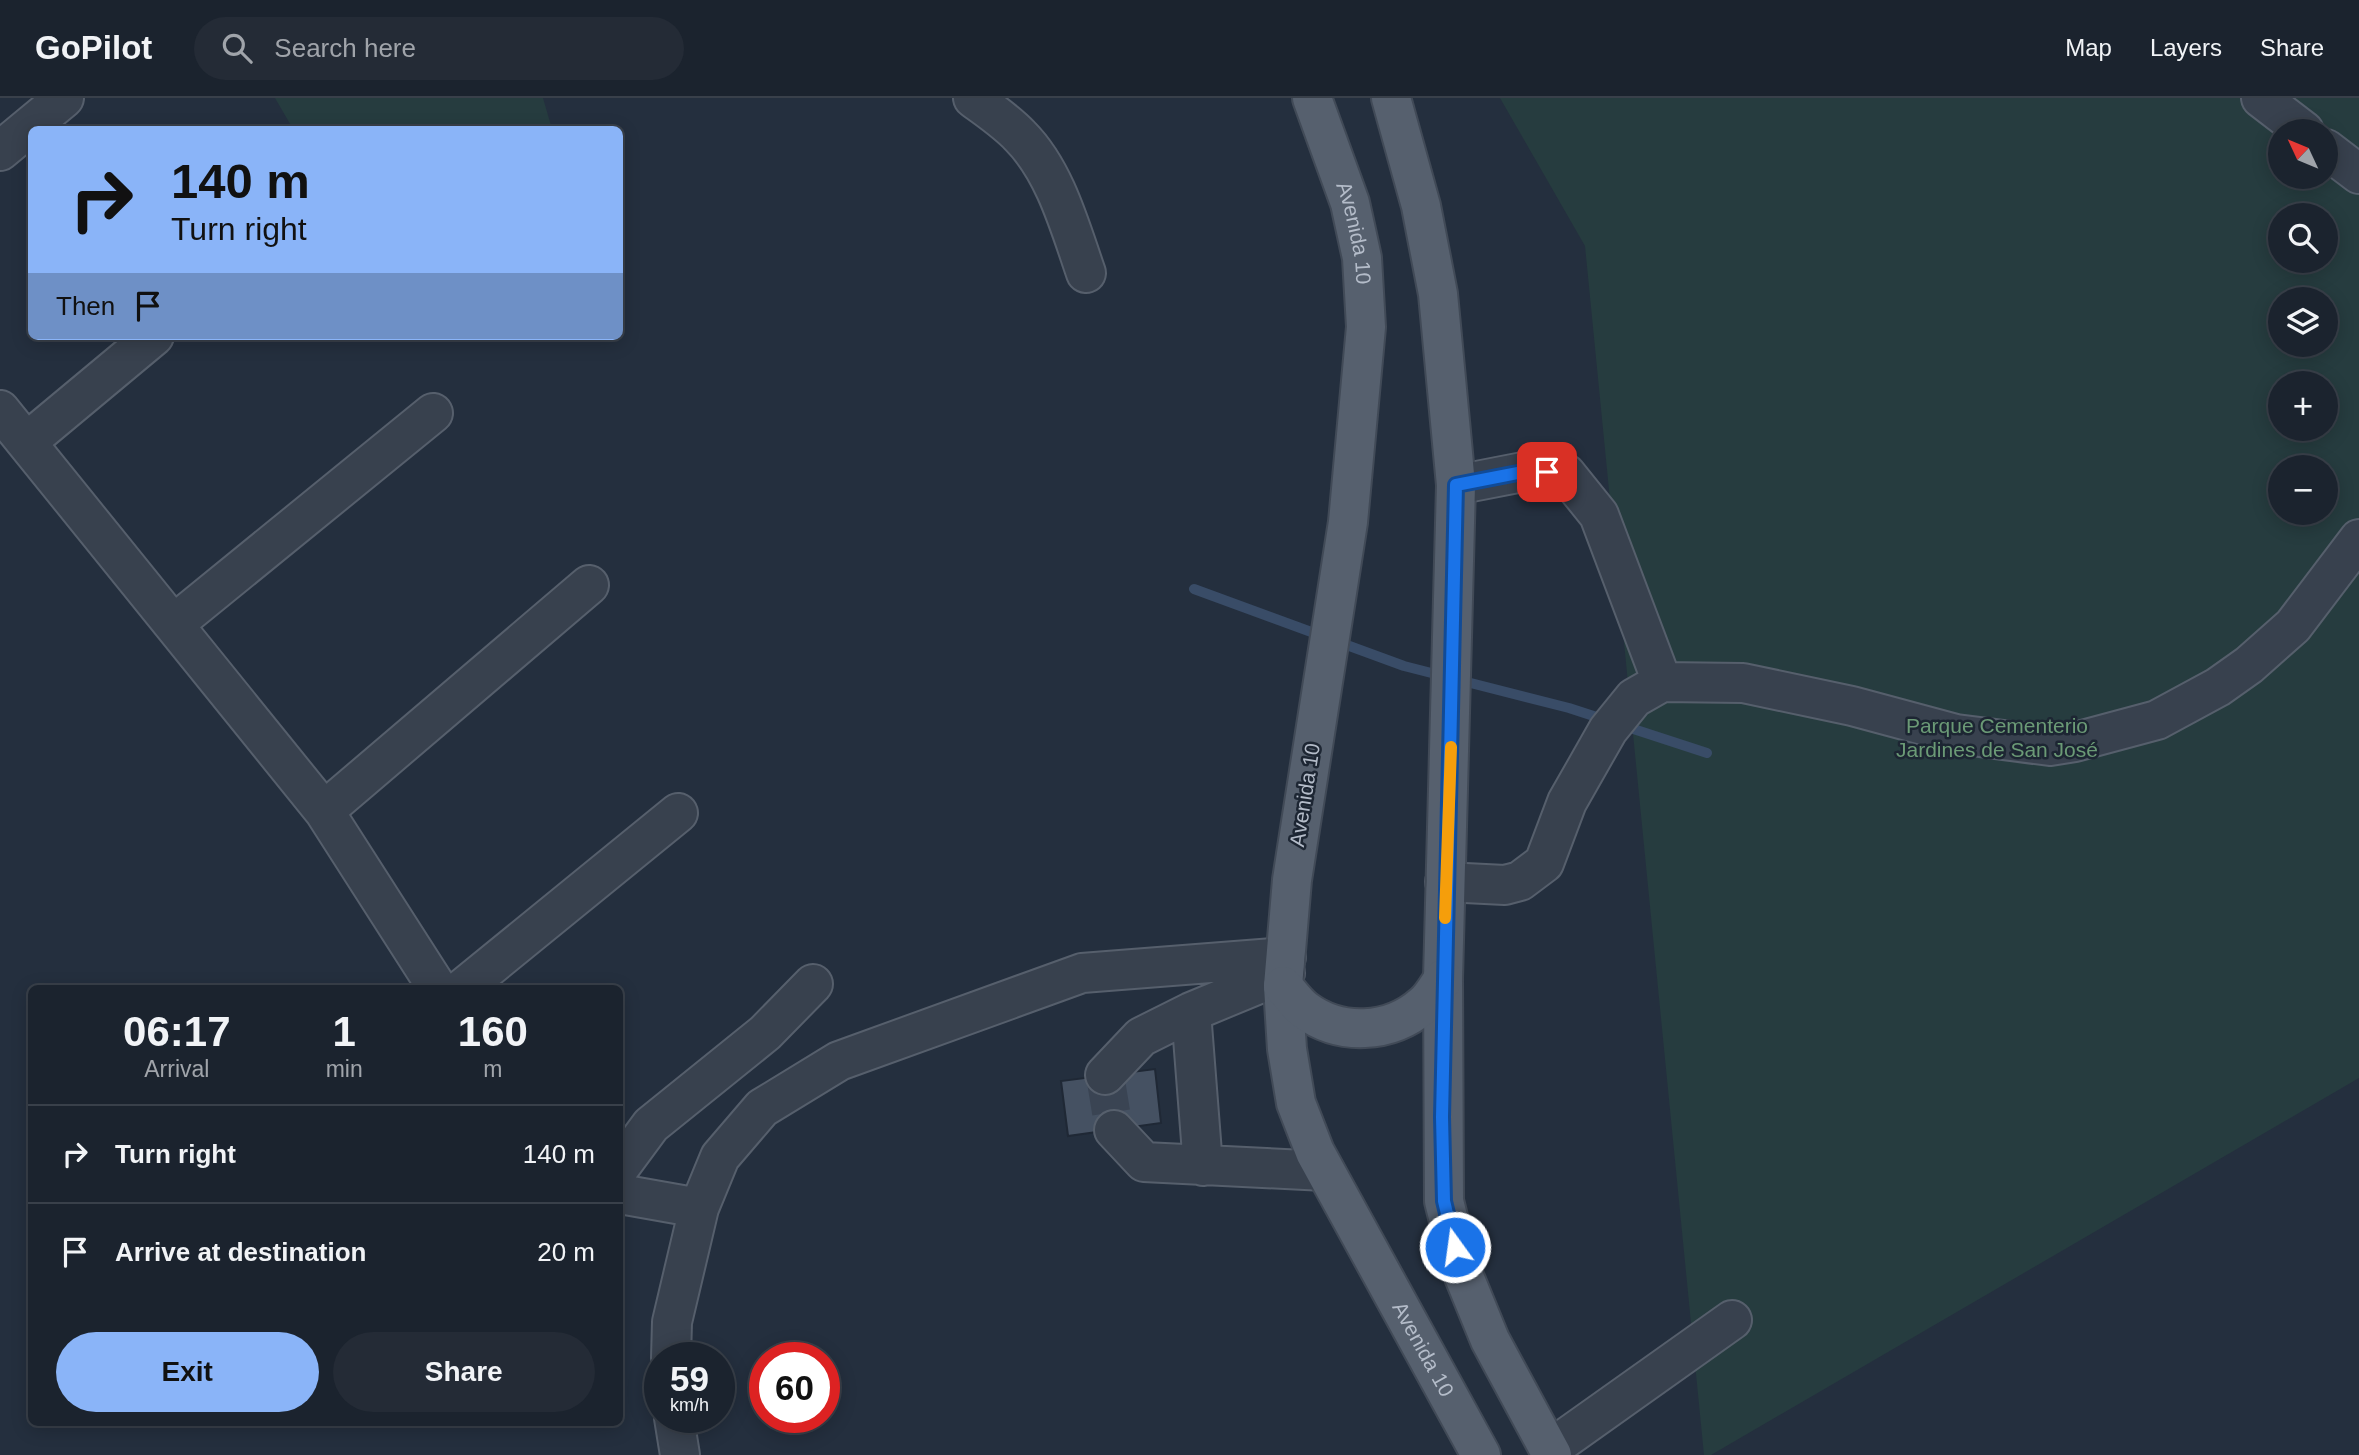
<!DOCTYPE html>
<html lang="en">
<head>
<meta charset="utf-8">
<style>
	body { margin:0; font-family:Helvetica,sans-serif; background:#242b36; color:#f1f3f6; height:100vh; display:flex; flex-direction:column; font-size:26px; white-space:nowrap }
	* { box-sizing:border-box; margin:0 }
	p { font-size:23px; color:#a0a4aa }
	.icon { flex:none; width:38px; height:38px; fill:none; stroke:currentColor; stroke-width:2; stroke-linecap:round; stroke-linejoin:round }
	.map { position:relative; flex:1; overflow:hidden }
	.panel { position:absolute; left:28px; top:887px; width:595px; height:441px; display:flex; flex-direction:column; background:#1b232e; border-radius:10px; box-shadow:0 4px 18px #0003,0 0 0 2px #39404a }
	.panel>* { flex:none }
	.top-card { position:absolute; left:28px; top:28px; width:595px; height:214px; border-radius:10px; box-shadow:0 4px 18px #0003,0 0 0 2px #39404a; background:#8ab4f8; color:#111; overflow:hidden }
	.needle { width:46px; rotate:314deg }
	.controls { position:absolute; left:2268px; top:21px; display:grid; gap:14px }
	.controls a { display:grid; place-items:center; width:70px; height:70px; border-radius:50%; background:#1b232e; box-shadow:0 4px 18px #0003,0 0 0 2px #39404a; font-size:35px }
	.speed { position:absolute; left:644px; top:1244px; display:flex; gap:14px; font-size:35px; font-weight:700; text-align:center }
	.speed>* { display:grid; place-content:center; width:91px; height:91px; border-radius:50%; background:#1b232e; box-shadow:0 4px 18px #0003,0 0 0 2px #39404a; line-height:1 }
	.speed small { font-size:18px; font-weight:400 }
	.speed .limit { border:10px solid #d22; background:#fff; color:#111 }
	.pin { position:absolute; display:grid; place-items:center; width:60px; height:60px; color:#fff; margin:-30px; border-radius:14px; box-shadow:0 4px 10px #0006 }
	.me { position:absolute; width:77px; margin:-38px; rotate:346deg; stroke-linejoin:round; filter:drop-shadow(0 0 5px #0008) }
	.turn { display:flex; align-items:center; gap:24px; height:147px; padding:0 28px; font-size:32px }
	.turn .icon { width:91px; height:91px; stroke-width:2.5 }
	.turn b { display:block; font-size:49px; line-height:60px }
	.then { display:flex; align-items:center; height:66px; padding:0 28px; background:#0003; gap:14px; font-size:26px }
	.eta { display:flex; justify-content:space-evenly; align-items:center; height:119px; text-align:center }
	.eta b { font-size:42px; font-weight:800; line-height:49px }
	.button { display:flex; gap:14px; margin-top:auto; padding:14px 28px }
	.button a { flex:1; height:80px; border-radius:42px; background:#8ab4f8; color:#111; font-size:28px; font-weight:800; line-height:80px; text-align:center }
	.button a+a { background:#242b36; color:#f1f3f6 }
	ul { padding:0; list-style:none }
	li { display:flex; align-items:center; gap:21px; height:98px; padding:0 28px; border-top:2px solid #39404a }
	li div { flex:1 }
	li b { display:block; font-size:26px }
	li em { font-style:normal }
	header { display:flex; align-items:center; gap:42px; box-sizing:border-box; height:98px; padding:0 35px; background:#1b232e; border-bottom:2px solid #39404a }
	header strong { font-size:33px }
	nav { display:flex; gap:38px; margin-inline-start:auto; font-size:24px }
	.search { width:490px; height:63px; background:#242b36; display:flex; align-items:center; gap:18px; box-sizing:border-box; padding:0 24px; border-radius:38px; color:#a0a4aa; font-size:26px }
	.map>svg:first-child { display:block }
	.green { fill:#263c3f; fill-rule:evenodd }
	.lines { fill:none; stroke-linecap:round; stroke-linejoin:round }
	.stream { stroke:#394c67; stroke-width:10 }
	.building { fill:#455162; stroke:#1f2835; stroke-width:2 }
	.minor-tunnel { stroke:#3a4453; stroke-width:38; stroke-dasharray:38 19; stroke-linecap:butt }
	.minor-casing { stroke:#565f6c; stroke-width:42 }
	.major-casing { stroke:#414a57; stroke-width:42 }
	.minor { stroke:#38414e; stroke-width:38 }
	.major { stroke:#56606e; stroke-width:38 }
	.route-casing { stroke:#114b97; stroke-width:18 }
	.route { stroke:#1a73e8; stroke-width:12 }
	.slow { stroke:#f59e0b; stroke-width:12 }
	.labels { text-anchor:middle; stroke-width:5; stroke-linejoin:round; paint-order:stroke }
	.street-label { font-size:21px; fill:#b4bcc9; stroke:#1d2633 }
	.park-label { font-size:21px; fill:#6b9a76; stroke:#1d2633 }
</style>
</head>
<body>
<header>
<strong>GoPilot</strong>
<div class="search"><svg class="icon" aria-label="search" viewBox="0 0 24 24"><circle cx="10" cy="10" r="6"/><path d="M15 15l6 6"/></svg>Search here</div>
<nav><a>Map</a><a>Layers</a><a>Share</a></nav>
</header>
<div class="map">
<svg width="2359" height="1357" viewBox="0 0 2359 1357">
	<rect width="100%" height="100%" fill="#242f3e"/>
	<path class="green" d="M275,0H543L552,31H293Z
		M1500,0H2359V980L1711,1357H1704L1585,148ZM2280,33H2326V79H2280ZM2280,117H2326V163H2280ZM2280,201H2326V247H2280ZM2280,285H2326V331H2280ZM2280,369H2326V415H2280Z"/>
	<g class="lines">
		<path class="stream" d="M1194,491L1404,568L1569,610L1707,655"/>
	</g>
	<path class="building" d="M1155,971L1161,1025L1068,1038L1061,983Z"/>
	<g class="lines">
		<path class="minor-tunnel" d="M1105,977L1114,1032"/>
		<defs>
			<path id="minor" d="M973,0C989,12 1007,24 1020,38C1055,73 1070,129 1086,175
				M2261,0L2304,33
				M2326,51L2359,76
				M0,53L64,0
				M0,312L324,713L438,891
				M28,343L154,238
				M1456,387L1528,373L1566,376L1599,417L1662,584
				M174,526L433,315
				M324,713L589,487
				M1445,784L1505,787L1520,783L1544,765L1567,704L1608,632L1634,600L1662,584L1743,585L1852,608L1956,636L2050,648L2075,644L2157,622L2218,589L2249,567L2293,528L2359,441
				M462,891L678,715
				M1191,914L1203,1068
				M1105,977L1141,939L1191,914L1285,875
				M1114,1032L1144,1064L1325,1073
				M620,1069L651,1027L765,935L813,886
				M620,1096L699,1110
				M671,1260L672,1224L699,1110L720,1059L762,1010L839,963L1082,875L1286,859
				M674,1320L680,1357
				M1549,1352L1732,1222"/>
			<g id="major">
				<path id="s1" d="M1312,0L1350,105L1362,160L1366,229L1348,424L1292,782L1283,888L1287,951L1296,1005L1315,1054L1481,1357"/>
				<path d="M1391,0L1421,108L1438,196L1456,387L1443,881L1444,1103L1461,1171L1490,1242L1552,1357"/>
				<path d="M1283,888C1290,896 1297,906 1305,912C1340,938 1390,936 1423,907C1431,901 1437,890 1443,881"/>
			</g>
		</defs>
		<use href="#minor" class="minor-casing"/>
		<use href="#major" class="major-casing"/>
		<use href="#minor" class="minor"/>
		<use href="#major" class="major"/>
	</g>
	<g class="lines">
		<defs>
			<path id="route" d="M1455,1149L1444,1103L1442,1019L1456,387L1528,373L1547,374"/>
		</defs>
		<use href="#route" class="route-casing"/>
		<use href="#route" class="route"/>
		<path class="slow" d="M1445,820L1451,649"/>
	</g>
	<g class="labels">
		<g class="street-label">
			<text dy="7" stroke="none"><textPath href="#s1" startOffset="142">Avenida 10</textPath></text>
			<text transform="translate(1305 697) rotate(-81)" y="7">Avenida 10</text>
			<text dy="7" stroke="none"><textPath href="#s1" startOffset="1297">Avenida 10</textPath></text>
		</g>
		<g class="park-label">
			<text x="1997" y="635">Parque Cementerio<tspan x="1997" dy="24">Jardines de San José</tspan></text>
		</g>
	</g>
</svg>
<div class="controls">
<a><svg class="needle" viewBox="-14 -14 28 28"><path d="M0-13l5 13h-10z" fill="#e53935"/><path d="M0 13l5-13h-10z" fill="#a0a4aa"/></svg></a>
<a><svg class="icon" aria-label="search" viewBox="0 0 24 24"><circle cx="10" cy="10" r="6"/><path d="M15 15l6 6"/></svg></a>
<a><svg class="icon" aria-label="layers" viewBox="0 0 24 24"><path d="M12 4l9 5-9 5-9-5zM3 14l9 5 9-5"/></svg></a>
<a>+</a>
<a>−</a>
</div>
<div class="speed"><div>59<small>km/h</small></div><div class="limit">60</div></div>
<div class="pin" style="left:1547px;top:374px;background:#d93025"><svg class="icon" aria-label="arrive" viewBox="0 0 24 24"><path d="M6 21V4h12l-3 4 3 4H6"/></svg></div>
<svg class="me" style="left:1455px;top:1149px" viewBox="-20 -20 40 40"><circle r="17" fill="#1a73e8" stroke="#fff" stroke-width="3"/><path d="M0-11L8 9 0 5-8 9z" fill="#fff"/></svg>
<div class="top-card">
<div class="turn"><svg class="icon" aria-label="right" viewBox="0 0 24 24"><path d="M7 20v-9h11M14 6l5 5-5 5"/></svg><div><b>140 m</b>Turn right</div></div>
<div class="then">Then<svg class="icon" aria-label="arrive" viewBox="0 0 24 24"><path d="M6 21V4h12l-3 4 3 4H6"/></svg></div>
</div>
<section class="panel">
<div class="eta">
<div><b>06:17</b><p>Arrival</p></div>
<div><b>1</b><p>min</p></div>
<div><b>160</b><p>m</p></div>
</div>
<ul>
<li><svg class="icon" aria-label="right" viewBox="0 0 24 24"><path d="M7 20v-9h11M14 6l5 5-5 5"/></svg><div><b>Turn right</b></div><em>140 m</em></li>
<li><svg class="icon" aria-label="arrive" viewBox="0 0 24 24"><path d="M6 21V4h12l-3 4 3 4H6"/></svg><div><b>Arrive at destination</b></div><em>20 m</em></li>
</ul>
<div class="button"><a>Exit</a><a>Share</a></div>
</section>
</div>
</body>
</html>
